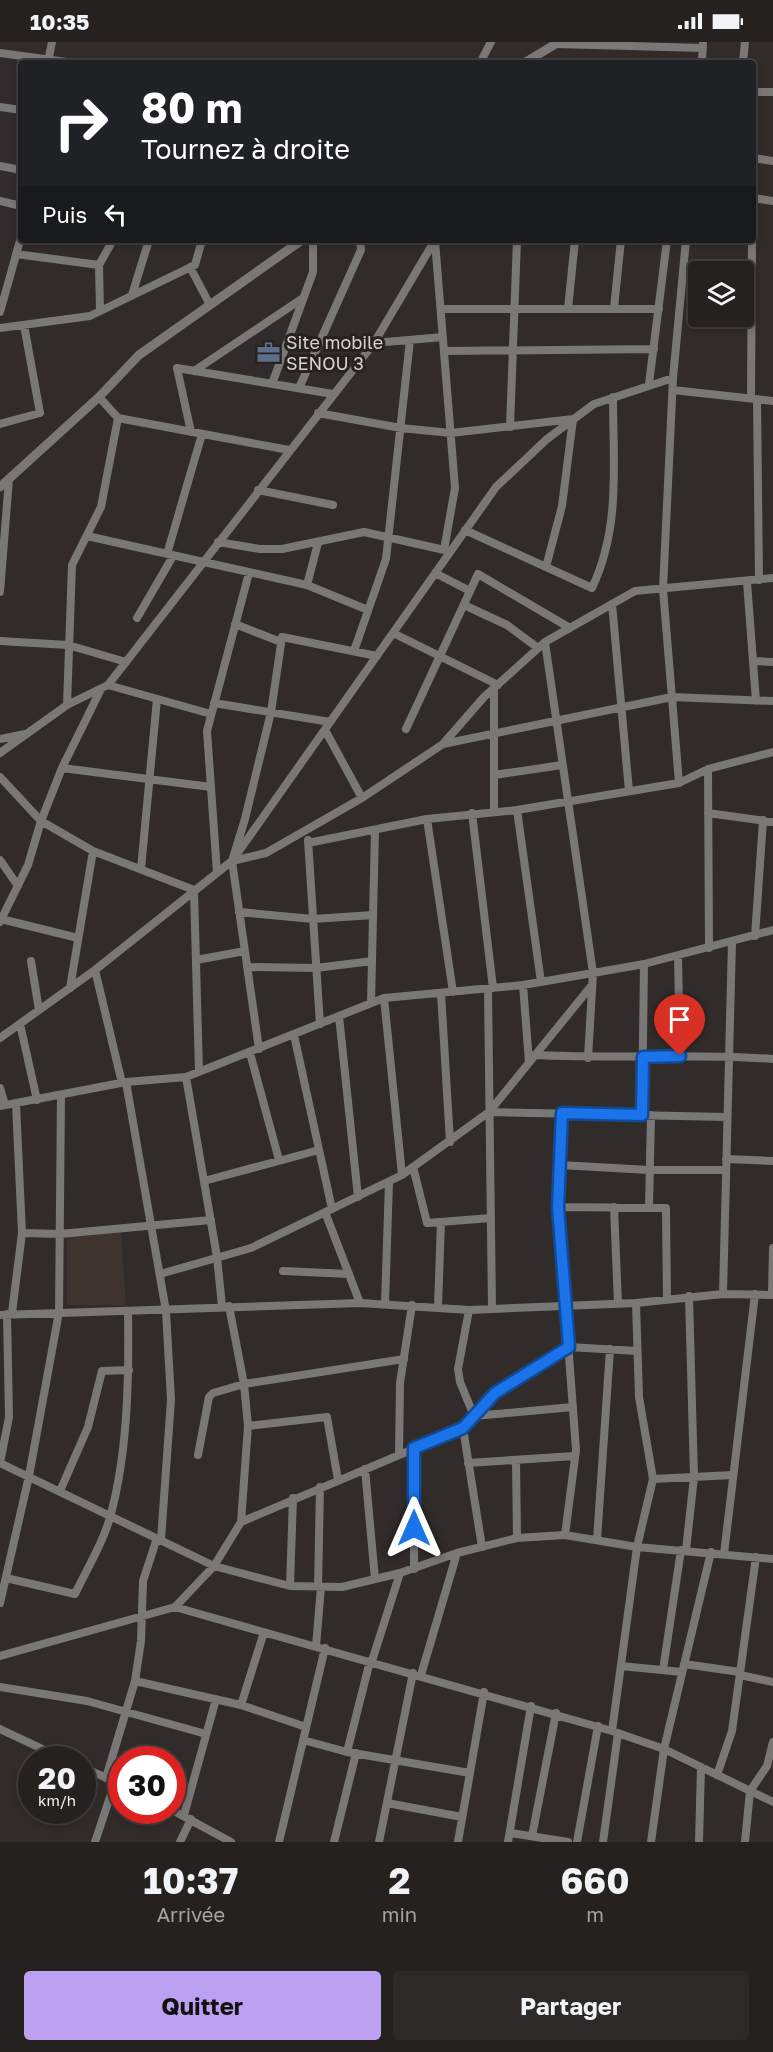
<!DOCTYPE html>
<html lang="fr">
<head>
<meta charset="utf-8">
<style>
	body { margin:0; font-family:"Golos Text",sans-serif; background:#2d2928; color:#f1f3f6; height:100vh; display:flex; flex-direction:column; font-size:22px; white-space:nowrap }
	* { box-sizing:border-box; margin:0 }
	p { font-size:20px; color:#a3a3a4 }
	.icon { flex:none; width:33px; height:33px; fill:none; stroke:currentColor; stroke-width:2; stroke-linecap:round; stroke-linejoin:round }
	.map { position:relative; height:1800px; overflow:hidden }
	.drawer { display:flex; flex-direction:column; background:#25211f; flex:1 }
	.drawer>* { flex:none }
	.banner { position:absolute; left:18px; top:18px; width:738px; height:183px; border-radius:6px; box-shadow:0 3px 9px #0003,0 0 0 2px #423e3d; background:#202124; color:#fff; overflow:hidden }
	.buttons { position:absolute; left:688px; top:219px; display:grid; gap:12px }
	.buttons a { display:grid; place-items:center; width:66px; height:66px; border-radius:6px; background:#25211f; box-shadow:0 3px 9px #0003,0 0 0 2px #423e3d; font-size:30px }
	.speed { position:absolute; left:18px; top:1704px; display:flex; gap:12px; font-size:30px; font-weight:700; text-align:center }
	.speed>* { display:grid; place-content:center; width:78px; height:78px; border-radius:50%; background:#25211f; box-shadow:0 3px 9px #0003,0 0 0 2px #423e3d; line-height:1 }
	.speed small { font-size:15px; font-weight:400 }
	.speed .limit { border:9px solid #d22; background:#fff; color:#111 }
	.pin { position:absolute; display:grid; place-items:center; width:51px; height:51px; color:#fff; margin:-62px -26px; border-radius:50% 50% 50% 0; rotate:-45deg; box-shadow:0 0 6px #0007 }
	.pin .icon { rotate:45deg }
	.me { position:absolute; width:66px; margin:-33px; rotate:0deg; stroke-linejoin:round; filter:drop-shadow(0 0 4px #0008) }
	.turn { display:flex; align-items:center; gap:21px; height:126px; padding:0 24px; font-size:27px }
	.turn .icon { width:78px; height:78px; stroke-width:2.5 }
	.turn b { display:block; font-size:42px; line-height:51px }
	.then { display:flex; align-items:center; height:57px; padding:0 24px; background:#0003; gap:12px; font-size:22px }
	.eta { display:flex; justify-content:space-evenly; align-items:center; height:102px; text-align:center }
	.eta b { font-size:36px; font-weight:700; line-height:42px }
	.cta { display:flex; gap:12px; margin-top:auto; padding:12px 24px }
	.cta a { flex:1; height:69px; border-radius:6px; background:#bca0f2; color:#111; font-size:24px; font-weight:700; line-height:69px; text-align:center }
	.cta a+a { background:#2d2928; color:#f1f3f6 }
	.status { display:flex; justify-content:space-between; align-items:center; height:42px; padding:0 30px; background:#25211f; direction:ltr }
	.status svg { height:16px; fill:currentColor }
	.map>svg:first-child { display:block }
	.built { fill:#3e342d }
	.lines { fill:none; stroke-linecap:round; stroke-linejoin:round }
	.minor { stroke:#7a7876; stroke-width:8 }
	.tertiary { stroke:#7a7876; stroke-width:9 }
	.route-casing { stroke:#114b97; stroke-width:15 }
	.route { stroke:#1a73e8; stroke-width:10 }
	.labels { text-anchor:middle; stroke-width:6; stroke-linejoin:round; paint-order:stroke }
	.poi-label { font-size:18px; fill:#d5d2cf; stroke:#27221f; text-anchor:start }
</style>
</head>
<body>
<div class="status"><b>10:35</b><svg viewBox="0 0 49 12"><path d="M0 12V9h3v3zM5 12V6h3v6zM10 12V3h3v9zM15 12V0h3v12zM26 1h20v11H26zM47 4h2v5h-2z"/></svg></div>
<div class="map">
<svg width="773" height="1800" viewBox="0 0 773 1800">
	<rect width="100%" height="100%" fill="#312c29"/>
	<path class="built" d="M121,1189L126,1263H67V1193Z"/>
	<g class="lines">
		<path class="minor" d="M556,2L703,6
			M0,11L74,21
			M49,15L52,0
			M480,21L491,0
			M702,21L703,0
			M743,21L745,0
			M753,50H773
			M0,65L21,68
			M753,116L773,119
			M0,124L21,128
			M753,156L773,159
			M0,159L21,164
			M435,199L455,446L444,508
			M16,212L99,223
			M190,225L210,263
			M132,253L149,198
			M614,266L621,198
			M441,267H659
			M568,267L575,198
			M100,269L99,223L113,198
			M0,270L21,195
			M0,286L90,274L195,223L202,198
			M374,301L443,295
			M444,309L654,307
			M194,329L303,256
			M272,342L313,230V198
			M649,342L667,198
			M299,346L361,208L360,198
			M673,348L773,359
			M99,355L118,376L289,408
			M751,356L752,198
			M757,357L759,538
			M318,371L401,386L451,391L573,377L562,464L546,525
			M0,382L40,371L24,283
			M510,385L517,198
			M191,390L177,326L333,352
			M258,448L333,463
			M465,488L592,546C621,485 613,421 613,355
			M87,494L307,543L368,568
			M218,500L260,507H282L364,490L449,509
			M167,512L202,392
			M435,531L470,549
			M747,540L756,659
			M307,543L318,501
			M0,550L9,437
			M612,562L629,749
			M464,563L507,583L538,606
			M137,576L173,514
			M235,582L281,600
			M393,591L498,643
			M0,599L68,603L126,620
			M545,600L593,931L588,1016
			M354,609L386,517L410,298
			M753,619L773,620
			M108,643L211,672
			M494,646V769
			M214,661L330,680
			M67,663L72,523L101,465L118,376
			M406,687L478,532L570,586
			M325,688L362,756
			M0,697L25,692
			M443,702L672,655L773,659
			M0,711L67,663L108,643L374,301L435,198
			M62,726L211,745
			M708,727L709,906
			M494,733L562,723
			M0,735L41,779L93,809L194,848L199,1030
			M679,741L663,547L673,336L686,198
			M517,768L541,940
			M472,771L493,946
			M708,771L773,780
			M427,777L453,950
			M308,798L320,982
			M308,801L427,777L517,768L679,741L708,727L773,710
			M0,818L18,844
			M232,819L266,811L362,756L443,702L484,655L545,600L635,549L773,536
			M141,827L157,657
			M217,831L207,689L249,531
			M239,870L313,877L373,873
			M1,877L78,896
			M0,880L28,823L41,779L62,726L101,647
			M755,894L763,778
			M678,914L680,1014
			M196,918L245,909
			M31,919L39,968
			M247,925L316,926L372,919
			M95,928L122,1041
			M523,943L529,1020
			M70,946L93,809
			M488,947L492,1266
			M441,951L450,1100
			M384,956L402,1133
			M371,961L375,788
			M339,974L358,1155
			M20,982L37,1058
			M294,993L332,1167
			M0,996L95,928L232,819L496,445L547,397L594,362L673,336
			M259,1007L232,819L245,777L271,670L282,595L377,614
			M250,1011L279,1118
			M534,1013C614,1017 693,1011 773,1017
			M186,1035L217,1215L222,1264
			M126,1040L166,1269L171,1358L161,1498
			M0,1046L5,1063
			M0,1064L126,1040L186,1035L384,956L523,943L593,931L644,922L773,888
			M489,1070L727,1075
			M562,1071L558,1165L576,1408L565,1493
			M642,1073L644,922
			M726,1117L773,1119
			M560,1123L649,1128H726
			M413,1125L427,1181L491,1176
			M204,1139L319,1108
			M558,1165L666,1166L667,1257
			M614,1165L618,1261
			M649,1165L651,1073
			M325,1170L360,1261
			M22,1191L60,1192L211,1178
			M283,1229L349,1232
			M160,1232L251,1206L402,1133L489,1070L592,943
			M723,1252L732,900
			M772,1252L773,1206
			M385,1262L389,1140
			M229,1264L244,1342L248,1384L241,1480
			M438,1265L441,1180
			M469,1268L458,1327L460,1340L474,1374L573,1365
			M12,1271L22,1191L16,1062
			M0,1273L360,1261L469,1268L636,1261L723,1252L773,1253
			M248,1384L327,1375L338,1438
			M463,1386L482,1505
			M414,1406V1527
			M399,1412L400,1341L412,1263
			M198,1413L209,1355L213,1351L244,1342L404,1317
			M516,1418L517,1496
			M0,1421L214,1524L290,1544L342,1545L400,1531L457,1511L517,1496L565,1493L637,1505L773,1517
			M0,1421L9,1375L7,1272
			M468,1421L575,1414
			M365,1427L375,1537
			M653,1437L733,1433
			M60,1449L88,1385L102,1329L129,1328
			M597,1498L610,1307
			M686,1508L694,1435L689,1254
			M724,1512L755,1252
			M6,1536L75,1552C87,1527 104,1499 111,1472C128,1407 129,1336 128,1269
			M290,1544L293,1456
			M318,1545L320,1445
			M0,1561L29,1434L59,1270L61,1053
			M175,1565L612,1689L664,1707L773,1760
			M316,1604L321,1545
			M0,1614L175,1565L214,1524L241,1480L463,1386L495,1351L569,1305L637,1309
			M372,1619L400,1531
			M684,1622L740,1630
			M621,1624L682,1630
			M663,1628L681,1508
			M421,1633L457,1511
			M740,1633L773,1640
			M135,1639L241,1663L306,1685
			M0,1645L87,1659L206,1692
			M241,1663L264,1590
			M0,1687L66,1718
			M612,1689L637,1505L653,1437L639,1355L636,1261
			M303,1698L347,1710L470,1731
			M347,1710L370,1619
			M82,1725L122,1743
			M717,1733L732,1689L756,1515
			M106,1736L135,1639L141,1599L143,1539L157,1496
			M387,1761L462,1775
			M172,1768L231,1800
			M184,1773L216,1657
			M511,1791L568,1800
			M532,1794L556,1671
			M95,1800L115,1740
			M180,1800L191,1777
			M279,1800L325,1606
			M334,1800L356,1711
			M379,1800L413,1631
			M458,1800L484,1650
			M508,1800L531,1664
			M577,1800L598,1684
			M603,1800L618,1691
			M651,1800L664,1707L711,1510
			M699,1800L701,1725
			M745,1800L750,1749L767,1724L773,1700"/>
		<path class="tertiary" d="M524,21L559,0
			M0,445L99,355L139,313L302,198"/>
	</g>
	<g class="lines">
		<defs>
			<path id="route" d="M414,1486V1406L463,1386L495,1351L569,1305L558,1165L562,1071L642,1073L643,1015L680,1014"/>
		</defs>
		<use href="#route" class="route-casing"/>
		<use href="#route" class="route"/>
	</g>
	<defs>
		<symbol id="office-bare" viewBox="-9 -9 18 18"><path d="M-6-3h4V-5.5h4V-3h4V5H-6ZM-1-4.5V-3h2v-1.5ZM-6 0V1H6V0Z" fill="#5c6f8a" stroke="#27221f" stroke-width="2.5" paint-order="stroke"/></symbol>
	</defs>
	<g fill-rule="evenodd">
		<use href="#office-bare" x="252" y="294" width="33" height="33"/>
	</g>
	<g class="labels">
		<g class="poi-label">
			<text x="286" y="307">Site mobile<tspan x="286" dy="21">SENOU 3</tspan></text>
		</g>
	</g>
</svg>
<div class="buttons">
<a><svg class="icon" aria-label="layers" viewBox="0 0 24 24"><path d="M12 4l9 5-9 5-9-5zM3 14l9 5 9-5"/></svg></a>
</div>
<div class="speed"><div>20<small>km/h</small></div><div class="limit">30</div></div>
<div class="pin" style="left:680px;top:1014px;background:#d93025"><svg class="icon" aria-label="arrive" viewBox="0 0 24 24"><path d="M6 21V4h12l-3 4 3 4H6"/></svg></div>
<svg class="me" style="left:414px;top:1486px" viewBox="-20 -20 40 40"><path d="M0-17L14 15 0 8-14 15z" fill="#1a73e8" stroke="#fff" stroke-width="4"/></svg>
<div class="banner">
<div class="turn"><svg class="icon" aria-label="right" viewBox="0 0 24 24"><path d="M7 20v-9h11M14 6l5 5-5 5"/></svg><div><b>80 m</b>Tournez à droite</div></div>
<div class="then">Puis<svg class="icon" aria-label="left" viewBox="0 0 24 24"><path d="M17 20v-9H6M10 6l-5 5 5 5"/></svg></div>
</div>
</div>
<section class="drawer">
<div class="eta">
<div><b>10:37</b><p>Arrivée</p></div>
<div><b>2</b><p>min</p></div>
<div><b>660</b><p>m</p></div>
</div>
<div class="cta"><a>Quitter</a><a>Partager</a></div>
</section>
</body>
</html>
